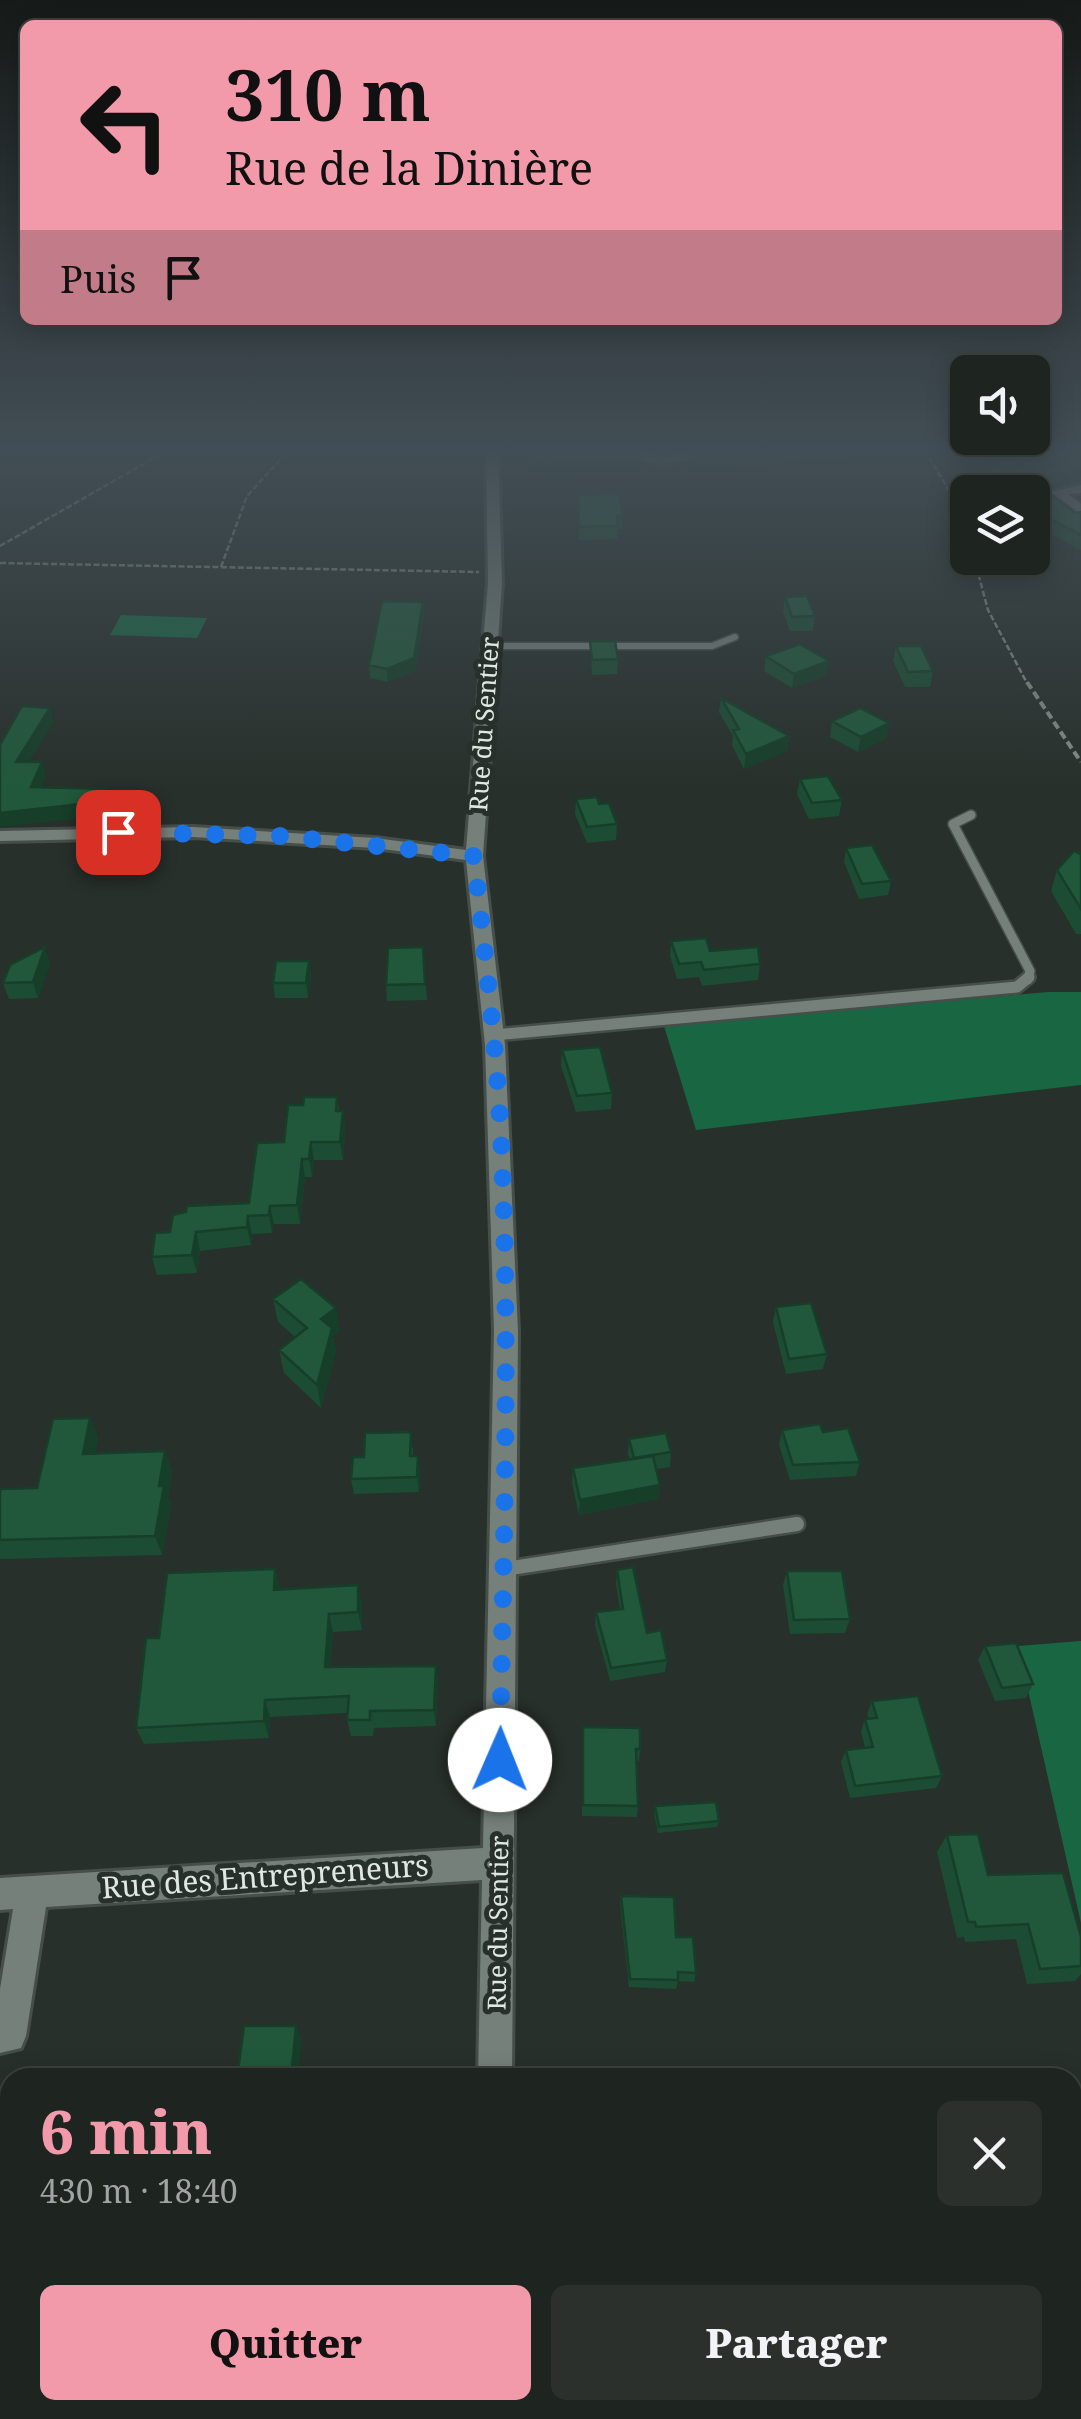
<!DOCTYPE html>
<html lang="fr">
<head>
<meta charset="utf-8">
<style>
	body { margin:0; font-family:"Noto Serif",serif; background:#2b302d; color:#f1f3f6; height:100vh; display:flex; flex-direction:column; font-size:38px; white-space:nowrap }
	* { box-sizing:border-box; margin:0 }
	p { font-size:32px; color:#a1a4a5 }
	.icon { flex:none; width:55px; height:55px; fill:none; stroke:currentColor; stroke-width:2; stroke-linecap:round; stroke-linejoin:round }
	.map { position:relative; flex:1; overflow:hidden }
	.side { position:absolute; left:0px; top:2068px; width:1082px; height:352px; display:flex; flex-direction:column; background:#1e2420; border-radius:30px 30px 0 0; box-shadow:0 5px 25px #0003,0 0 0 2px #3c413e }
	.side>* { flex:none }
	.hud { position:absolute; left:20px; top:20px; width:1042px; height:305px; border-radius:15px; box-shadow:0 5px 25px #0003,0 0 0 2px #3c413e; background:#f39aaa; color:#111; overflow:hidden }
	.tools { position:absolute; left:950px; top:355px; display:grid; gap:20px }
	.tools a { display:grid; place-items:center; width:100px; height:100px; border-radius:15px; background:#1e2420; box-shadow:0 5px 25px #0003,0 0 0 2px #3c413e; font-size:50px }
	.pin { position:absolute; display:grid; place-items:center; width:85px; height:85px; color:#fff; margin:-42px; border-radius:20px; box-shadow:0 5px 15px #0006 }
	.me { position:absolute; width:110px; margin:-55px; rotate:1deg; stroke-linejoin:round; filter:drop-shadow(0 0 8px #0008) }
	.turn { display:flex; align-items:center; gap:35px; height:210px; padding:0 40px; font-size:45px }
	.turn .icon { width:130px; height:130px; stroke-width:2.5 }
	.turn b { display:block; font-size:70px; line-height:85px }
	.then { display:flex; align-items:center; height:95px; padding:0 40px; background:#0003; gap:20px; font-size:38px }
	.round { display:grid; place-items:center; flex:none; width:105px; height:105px; border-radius:15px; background:#2b302d }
	.overview { display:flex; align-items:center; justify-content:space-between; height:170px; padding:0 40px }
	h1 { font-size:60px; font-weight:800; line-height:75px; color:#f39aaa }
	.button { display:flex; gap:20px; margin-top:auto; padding:20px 40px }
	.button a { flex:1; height:115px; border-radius:15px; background:#f39aaa; color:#111; font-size:40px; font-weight:800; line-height:115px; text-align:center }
	.button a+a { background:#2b302d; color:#f1f3f6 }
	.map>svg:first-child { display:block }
	.green { fill:#186742 }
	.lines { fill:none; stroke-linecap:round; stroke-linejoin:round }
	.lane-far3-casing { stroke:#464e49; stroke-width:9 }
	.lane-far2-casing { stroke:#464e49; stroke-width:12 }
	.lane-far1-casing { stroke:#464e49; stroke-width:16 }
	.lane-casing { stroke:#464e49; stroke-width:19 }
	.street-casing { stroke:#464e49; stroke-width:6 }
	.path-far1 { stroke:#848b87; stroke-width:2.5; stroke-dasharray:6 2.5; stroke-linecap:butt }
	.path { stroke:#848b87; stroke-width:4; stroke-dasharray:8 4; stroke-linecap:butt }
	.lane-far3 { stroke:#76807a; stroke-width:6 }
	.lane-far2 { stroke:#76807a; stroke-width:9 }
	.lane-far1 { stroke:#76807a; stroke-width:11 }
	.lane { stroke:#76807a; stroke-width:14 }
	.street { fill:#76807a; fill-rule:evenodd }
	.wall { fill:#1c4c33 }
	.shaded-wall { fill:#173e29 }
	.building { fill:#21583b; stroke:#173e29; stroke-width:2.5 }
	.route { stroke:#1a73e8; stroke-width:18; stroke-dasharray:0 32.4 }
	.labels { text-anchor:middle; stroke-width:10; stroke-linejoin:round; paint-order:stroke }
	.street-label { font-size:25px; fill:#e1e7e3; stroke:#28302b }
	.near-street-label { font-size:30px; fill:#e1e7e3; stroke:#28302b }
</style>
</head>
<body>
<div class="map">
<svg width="1081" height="2419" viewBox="0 0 1081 2419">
	<rect width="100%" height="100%" fill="#28302b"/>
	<path class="green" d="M121,615L207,618L197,638L110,635Z
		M1048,992H1081V1085L696,1130L664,1026Z
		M1081,1641V1923L1018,1646Z"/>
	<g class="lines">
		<defs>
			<path id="lane-far3" d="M490,646H712L735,637"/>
			<path id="lane-far2" d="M971,815L953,824L1030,971L1028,980"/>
			<path id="lane-far1" d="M494,1035L1017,987L1029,977"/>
			<path id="lane" d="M505,1569L797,1524"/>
			<path id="street" d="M486,450H498L502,583L483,856L505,1045L518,1331L512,2078H478L482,1880L46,1907L26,2036L21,2048L0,2053V1989L13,1909L0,1910V1878L483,1848L494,1331L485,1045L466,860L375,848L193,837L0,841V831L193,827L375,838L466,850L488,583Z
				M605,450H634L662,456L748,450L662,464L601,453Z
				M1081,485V493L1068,494L1081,504V514L1051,492Z
				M469,2410H507L508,2419H468Z"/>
		</defs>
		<use href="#lane-far3" class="lane-far3-casing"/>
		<use href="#lane-far2" class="lane-far2-casing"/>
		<use href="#lane-far1" class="lane-far1-casing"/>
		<use href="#lane" class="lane-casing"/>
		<use href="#street" class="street-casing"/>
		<path class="path-far1" d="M925,450L968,523
			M958,503L968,502
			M0,546L168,450
			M974,558L988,610L1028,685
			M0,563L479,572
			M221,567L247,496L289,450"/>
		<path class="path" d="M1027,682L1081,762"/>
		<use href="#lane-far3" class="lane-far3"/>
		<use href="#lane-far2" class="lane-far2"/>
		<use href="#lane-far1" class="lane-far1"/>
		<use href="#lane" class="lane"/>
		<use href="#street" class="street"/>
	</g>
	<path class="wall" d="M523,450H629L641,468L542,477Z
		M651,450H893L866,453V456L698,470L692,463L693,452L696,451L661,452Z
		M971,450H1081V482L1042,488L1075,513L1081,512V550L1040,528L1036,542L1032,541V492H1007V489H1011L970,455Z
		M578,495L623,516L622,529H618V539L579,540Z
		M785,597L815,616L813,631H790L783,612Z
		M423,602L424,615L415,671L388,682L370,678L369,665Z
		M590,641L618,659L617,674L592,675Z
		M896,646L933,671L930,687H905L893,661Z
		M766,656L826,676L792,688L764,671Z
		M721,698L789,736L787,751L744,769L732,745L733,736L719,712Z
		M832,721L889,723L886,738L858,752L830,737Z
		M800,779L842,800L839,816L809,819L797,794Z
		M576,799L599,804L617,824L616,840L587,843L575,814Z
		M846,848L891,881L888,895L859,899L844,862Z
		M1081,854V934H1076L1051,891L1057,870Z
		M671,941L760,964L758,980L702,986L699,977L677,979L670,956Z
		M423,947L427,1000L387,1001L386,985Z
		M309,961L311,976L308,998H275L273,983Z
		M50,963L38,998L9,999L3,983Z
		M562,1050L612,1093L611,1109L576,1112L561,1066Z
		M337,1097L339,1111H343L345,1129L343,1160H314L312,1177H305L300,1224H274L272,1233L252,1234L251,1245L200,1251L197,1273L157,1275L152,1257L170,1232L249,1203L303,1105Z
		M273,1299L340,1331L333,1336L336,1351L321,1408L284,1373L279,1350L295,1337L278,1322Z
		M776,1307L827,1354L823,1369L786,1374L773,1322Z
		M90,1418L98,1438L95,1453L165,1451L172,1471L168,1496L171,1505L162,1555L0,1559V1489L37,1488Z
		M782,1430L823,1432L860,1462L856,1476L790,1480L779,1445Z
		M629,1439L671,1452L670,1467L656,1469L660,1485L658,1499L579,1515L572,1483L573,1468L630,1460L628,1454Z
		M413,1447V1456L420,1470L419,1492L354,1494L351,1479Z
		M617,1570L647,1633L667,1660L665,1672L610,1681L595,1625L596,1612L620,1609L616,1584Z
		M787,1571L850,1619L845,1633L790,1634L783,1585Z
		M280,1587V1589L362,1603V1630L333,1632L330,1667L436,1666L438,1683L436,1726L374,1728L373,1736H351L347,1720V1713L270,1717L269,1738L144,1744L136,1728L159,1638Z
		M985,1646L1033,1684L1026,1698L995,1701L978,1660Z
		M872,1701L942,1776L936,1788L850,1798L841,1762L846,1750L865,1748L861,1731L865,1719H869L867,1714Z
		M582,1739L640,1749L639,1761H636L638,1806L637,1817L582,1816Z
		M655,1806L719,1821L717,1827L658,1833L654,1813Z
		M947,1835L988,1875L1081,1937V1974L1075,1981L1027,1984L1016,1939L965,1942L964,1937L957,1938L937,1852Z
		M621,1896L676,1937L696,1973L694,1982L678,1981L676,1989L629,1987L620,1905Z
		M1072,2115H1081V2239H1072Z"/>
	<path class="shaded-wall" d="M867,450H893L866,453Z
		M641,457V468L542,477V466Z
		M1081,470L1080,481L1016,492L1019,481Z
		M423,602L424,615L415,671L388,682L387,669Z
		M829,661L826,676L792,688L794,674Z
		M50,708L54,722L20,776L16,762Z
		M889,723L886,738L858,752L861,737Z
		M789,736L787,751L744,769L746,754Z
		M42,762L46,776L35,801L31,787Z
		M108,789L111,802L112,815L0,827V813Z
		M45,947L50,963L38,998L33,982Z
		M309,961L311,976L308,998L306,983Z
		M343,1111L345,1129L343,1160L340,1142Z
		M311,1142L314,1160L312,1177L309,1159Z
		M302,1159L305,1177L300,1224L297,1205Z
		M270,1206L274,1224L272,1233L269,1215Z
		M248,1216L252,1234L251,1245L247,1227Z
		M196,1232L200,1251L197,1273L192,1255Z
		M336,1308L340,1331L333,1336L336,1351L321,1408L317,1385L321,1319Z
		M90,1418L98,1438L91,1473L83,1454Z
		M165,1451L172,1471L168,1496L171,1505L162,1555L155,1536L159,1486Z
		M418,1456L420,1470L419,1492L417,1477Z
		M660,1485L658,1499L579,1515L580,1500Z
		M275,1569L280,1587L279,1608L274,1590Z
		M358,1585L362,1603V1630L358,1612Z
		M329,1614L333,1632L329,1684L325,1667Z
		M436,1666L438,1683L436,1726L434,1710Z
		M265,1700L270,1717L269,1738L264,1721Z
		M296,2026L302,2039L298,2078H291Z
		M0,2199L4,2202L0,2222Z
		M393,2410H397V2419H392Z"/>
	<path class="building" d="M531,450H629L641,457L542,466Z
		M701,450H809L699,459L693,452Z
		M980,450H1081V470L1019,481Z
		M1038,485L1075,513L1081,512V535L1032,509V492H1012L1007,489Z
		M619,494L623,516H617L618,526L579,527L578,495Z
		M1032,511L1040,528H1032Z
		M807,596L815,616L792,617L785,597Z
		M382,601L423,602L414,658L387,669L369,665Z
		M590,641H615L618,659L592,660Z
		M800,644L829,661L794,674L766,656Z
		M896,646H921L933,671L908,672Z
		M721,698L789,736L746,754L733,730L739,729Z
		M22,706L50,708L16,762H42L31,787L108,789V801L0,813V745Z
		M860,708L889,723L861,737L832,721Z
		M828,776L842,800L812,803L800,779Z
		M597,797L599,804L609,803L617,824L587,827L576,799Z
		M872,845L891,881L862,884L846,848Z
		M1074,851L1081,854V909L1057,870Z
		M706,938L710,951L758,947L760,964L704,970L701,962L679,964L671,941Z
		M45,947L33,982L3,983L10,965Z
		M423,947L425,984L386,985L388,948Z
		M276,961H309L306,983H273Z
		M600,1047L612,1093L577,1096L562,1050Z
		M304,1097H337L336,1111H343L340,1142H311L309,1159H302L297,1205L270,1206L269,1215L248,1216L247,1227L196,1232L192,1255L152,1257L155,1233L170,1232L173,1215L186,1212L187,1206L249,1203L257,1143L284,1142L288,1105H303Z
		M301,1279L336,1308L321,1319L332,1328L317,1385L279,1350L307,1328L273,1299Z
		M811,1303L827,1354L789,1359L776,1307Z
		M90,1418L83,1454L165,1451L159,1486H164L155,1536L0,1540V1489L37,1488L53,1419Z
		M820,1424L823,1432L848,1428L860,1462L793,1465L782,1430Z
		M411,1432L410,1456H418L417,1477L351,1479L353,1457H364L365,1433Z
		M666,1433L671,1452L634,1458L629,1439Z
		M653,1456L660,1485L580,1500L573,1468Z
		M633,1567L647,1633L661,1630L667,1660L611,1668L596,1612L623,1609L617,1570Z
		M275,1569L274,1590L358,1585V1612L329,1614L325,1667L436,1666L434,1710L370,1711V1720H347L349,1696L265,1700L264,1721L136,1728L146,1638H159L167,1573Z
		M787,1571H842L850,1619L794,1620Z
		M1016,1643L1033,1684L1002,1688L985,1646Z
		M918,1696L942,1776L855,1786L846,1750L873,1747L865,1719L877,1718L872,1701Z
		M583,1727L640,1728V1749H636L638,1806L583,1805Z
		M716,1802L719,1821L659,1827L655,1806Z
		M978,1834L988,1875L1063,1873L1081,1937V1966L1040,1969L1028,1924L976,1927L975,1922H968L947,1835Z
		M621,1896L674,1897L676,1937H693L696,1973L678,1972V1980L630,1979Z
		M244,2026H296L291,2078H237Z
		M1072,2115H1081V2228L1072,2183Z
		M319,2410H393L392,2419H319Z"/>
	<linearGradient id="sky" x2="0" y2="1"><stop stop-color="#161a18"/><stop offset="0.57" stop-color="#424e55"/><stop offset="1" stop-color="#424e55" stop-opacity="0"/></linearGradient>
	<rect width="1081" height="789" fill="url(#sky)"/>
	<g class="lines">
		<path class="route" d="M118,832L281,836L474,856C485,957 498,1057 502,1159C510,1359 503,1559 500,1760"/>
	</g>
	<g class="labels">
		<g class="street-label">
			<text transform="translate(484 724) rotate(-86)" y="9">Rue du Sentier</text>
			<text transform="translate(498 1923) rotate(-89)" y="9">Rue du Sentier</text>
		</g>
		<g class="near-street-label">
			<text transform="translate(265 1877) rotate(-4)" y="10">Rue des Entrepreneurs</text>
		</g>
	</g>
</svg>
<div class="tools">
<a><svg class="icon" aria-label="sound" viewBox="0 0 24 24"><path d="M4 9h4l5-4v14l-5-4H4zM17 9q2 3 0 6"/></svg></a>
<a><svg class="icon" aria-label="layers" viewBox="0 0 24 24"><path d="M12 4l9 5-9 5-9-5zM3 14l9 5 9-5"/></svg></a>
</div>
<div class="pin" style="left:118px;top:832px;background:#d93025"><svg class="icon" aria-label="arrive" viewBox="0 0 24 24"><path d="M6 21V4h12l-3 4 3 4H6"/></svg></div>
<svg class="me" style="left:500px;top:1760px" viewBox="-20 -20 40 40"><circle r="19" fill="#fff"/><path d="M0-13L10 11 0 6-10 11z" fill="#1a73e8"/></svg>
<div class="hud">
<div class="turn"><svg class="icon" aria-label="left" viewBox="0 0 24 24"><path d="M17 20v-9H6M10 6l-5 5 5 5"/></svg><div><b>310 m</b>Rue de la Dinière</div></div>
<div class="then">Puis<svg class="icon" aria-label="arrive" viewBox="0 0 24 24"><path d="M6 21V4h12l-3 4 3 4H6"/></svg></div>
</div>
<section class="side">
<div class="overview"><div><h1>6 min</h1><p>430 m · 18:40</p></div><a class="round"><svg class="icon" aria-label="close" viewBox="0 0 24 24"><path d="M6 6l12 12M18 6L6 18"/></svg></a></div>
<div class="button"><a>Quitter</a><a>Partager</a></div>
</section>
</div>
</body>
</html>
